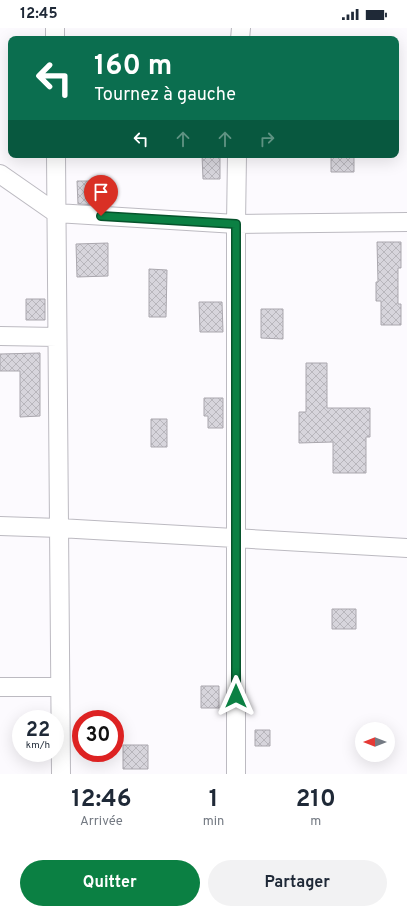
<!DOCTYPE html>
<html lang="fr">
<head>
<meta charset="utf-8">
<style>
	body { margin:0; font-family:Overpass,sans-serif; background:#f2f2f3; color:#1f2937; height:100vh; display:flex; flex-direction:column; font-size:15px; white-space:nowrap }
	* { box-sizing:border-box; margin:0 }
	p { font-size:13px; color:#747a83 }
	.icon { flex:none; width:22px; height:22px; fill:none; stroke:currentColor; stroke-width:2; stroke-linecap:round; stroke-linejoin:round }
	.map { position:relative; height:746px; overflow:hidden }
	.drawer { display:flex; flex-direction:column; background:#fff; flex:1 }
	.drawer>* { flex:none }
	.hud { position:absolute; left:8px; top:8px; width:391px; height:122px; border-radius:8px; box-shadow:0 4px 16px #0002; background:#0b6e4f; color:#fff; overflow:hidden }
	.needle { width:26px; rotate:270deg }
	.buttons { position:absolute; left:355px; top:694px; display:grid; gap:8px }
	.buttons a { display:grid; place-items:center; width:40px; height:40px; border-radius:50%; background:#fff; box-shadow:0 4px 16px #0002; font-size:20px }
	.speed { position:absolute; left:12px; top:682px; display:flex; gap:8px; font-size:20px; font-weight:700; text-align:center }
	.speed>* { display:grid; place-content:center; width:52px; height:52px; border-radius:50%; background:#fff; box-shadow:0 4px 16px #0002; line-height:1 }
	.speed small { font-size:10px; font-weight:400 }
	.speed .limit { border:6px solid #d22; background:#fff; color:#111 }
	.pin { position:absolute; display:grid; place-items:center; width:34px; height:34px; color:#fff; margin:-41px -17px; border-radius:50% 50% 50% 0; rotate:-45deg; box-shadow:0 0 4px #0007 }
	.pin .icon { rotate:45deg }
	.me { position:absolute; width:44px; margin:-22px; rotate:0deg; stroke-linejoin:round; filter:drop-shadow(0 0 3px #0008) }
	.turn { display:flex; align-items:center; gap:14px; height:84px; padding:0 20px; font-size:18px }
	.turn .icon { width:52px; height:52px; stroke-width:2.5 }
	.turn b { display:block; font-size:28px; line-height:34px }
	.lanes { display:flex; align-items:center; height:38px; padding:0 20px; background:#0003; justify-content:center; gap:20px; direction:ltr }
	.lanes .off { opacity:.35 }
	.eta { display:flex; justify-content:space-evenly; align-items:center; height:68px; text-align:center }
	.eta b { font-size:24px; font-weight:700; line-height:28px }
	.primary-button { display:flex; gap:8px; margin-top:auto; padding:8px 20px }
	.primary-button a { flex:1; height:46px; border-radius:24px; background:#0b8043; color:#fff; font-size:16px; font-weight:700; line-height:46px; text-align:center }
	.primary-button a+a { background:#f2f2f3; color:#1f2937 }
	.status { display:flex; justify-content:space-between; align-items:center; height:28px; padding:0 20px; background:#fff; direction:ltr }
	.status svg { height:11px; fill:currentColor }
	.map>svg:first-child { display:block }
	.building { fill:url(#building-cross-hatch); stroke:#aaa7ae }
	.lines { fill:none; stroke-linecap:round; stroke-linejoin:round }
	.minor-casing { stroke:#bcbac1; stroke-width:20 }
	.minor { stroke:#fff; stroke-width:18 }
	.route-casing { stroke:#07532c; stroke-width:10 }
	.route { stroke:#0b8043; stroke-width:7 }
</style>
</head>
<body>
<div class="status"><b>12:45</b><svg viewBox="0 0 49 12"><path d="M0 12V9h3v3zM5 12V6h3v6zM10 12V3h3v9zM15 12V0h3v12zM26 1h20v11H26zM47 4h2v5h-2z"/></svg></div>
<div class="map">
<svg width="407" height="746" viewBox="0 0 407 746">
	<defs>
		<pattern id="building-cross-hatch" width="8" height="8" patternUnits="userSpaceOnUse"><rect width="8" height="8" fill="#d7d5dc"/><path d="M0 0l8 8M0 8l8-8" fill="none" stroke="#b8b6bc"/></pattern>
	</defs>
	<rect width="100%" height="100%" fill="#fcfafe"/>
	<path class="building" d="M202,127H220V151H203Z
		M331,127H354V144H331Z
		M77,153H100V177L78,176Z
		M377,214H401V240H398V276H401V297H381V273H376V254H378Z
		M108,215V248L77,249L76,216Z
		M149,241L167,242L166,289H149Z
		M26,271H45V292H26Z
		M199,274H222L223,304H200Z
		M261,281H283V311L261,310Z
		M40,325V388L20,389V343H0V326Z
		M306,335H327V380H370V409H366V445H333V414L299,415V384H306Z
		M204,370H223V400H208V388H204Z
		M151,391H167V419H151Z
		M332,581H356V601H332Z
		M201,658H219V680H201Z
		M255,702H270V718H255Z
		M123,717H148V741H123Z"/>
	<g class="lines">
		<defs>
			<path id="minor" d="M55,0V11
				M240,11L241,0
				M56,127L61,746
				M0,146L56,185L236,196L407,194
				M0,308L57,309
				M0,498L59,500L407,520
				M0,659H60
				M236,746V196L237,127"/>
		</defs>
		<use href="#minor" class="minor-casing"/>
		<use href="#minor" class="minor"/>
	</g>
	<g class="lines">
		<defs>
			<path id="route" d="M101,188L236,196V668"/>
		</defs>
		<use href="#route" class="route-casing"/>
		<use href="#route" class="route"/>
	</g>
</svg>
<div class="buttons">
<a><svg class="needle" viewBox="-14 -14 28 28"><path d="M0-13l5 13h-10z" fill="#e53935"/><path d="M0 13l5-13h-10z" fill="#747a83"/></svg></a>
</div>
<div class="speed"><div>22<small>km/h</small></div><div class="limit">30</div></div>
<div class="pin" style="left:101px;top:188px;background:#d93025"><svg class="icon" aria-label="arrive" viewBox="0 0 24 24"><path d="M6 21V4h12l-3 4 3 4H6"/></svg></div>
<svg class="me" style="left:236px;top:668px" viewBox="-20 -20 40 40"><path d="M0-17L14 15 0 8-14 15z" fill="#0b8043" stroke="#fff" stroke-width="4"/></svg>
<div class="hud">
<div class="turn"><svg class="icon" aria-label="left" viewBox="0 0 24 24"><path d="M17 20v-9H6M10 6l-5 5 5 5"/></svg><div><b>160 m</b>Tournez à gauche</div></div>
<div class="lanes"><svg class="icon" aria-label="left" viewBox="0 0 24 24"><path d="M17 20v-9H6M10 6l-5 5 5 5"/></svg><svg class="icon off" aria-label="ahead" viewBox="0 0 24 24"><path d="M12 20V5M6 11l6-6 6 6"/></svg><svg class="icon off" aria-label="ahead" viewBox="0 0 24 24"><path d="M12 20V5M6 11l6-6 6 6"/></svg><svg class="icon off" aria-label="right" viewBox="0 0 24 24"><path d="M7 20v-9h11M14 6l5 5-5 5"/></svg></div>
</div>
</div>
<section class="drawer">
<div class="eta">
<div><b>12:46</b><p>Arrivée</p></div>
<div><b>1</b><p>min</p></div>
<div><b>210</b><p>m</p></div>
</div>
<div class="primary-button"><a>Quitter</a><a>Partager</a></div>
</section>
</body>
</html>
